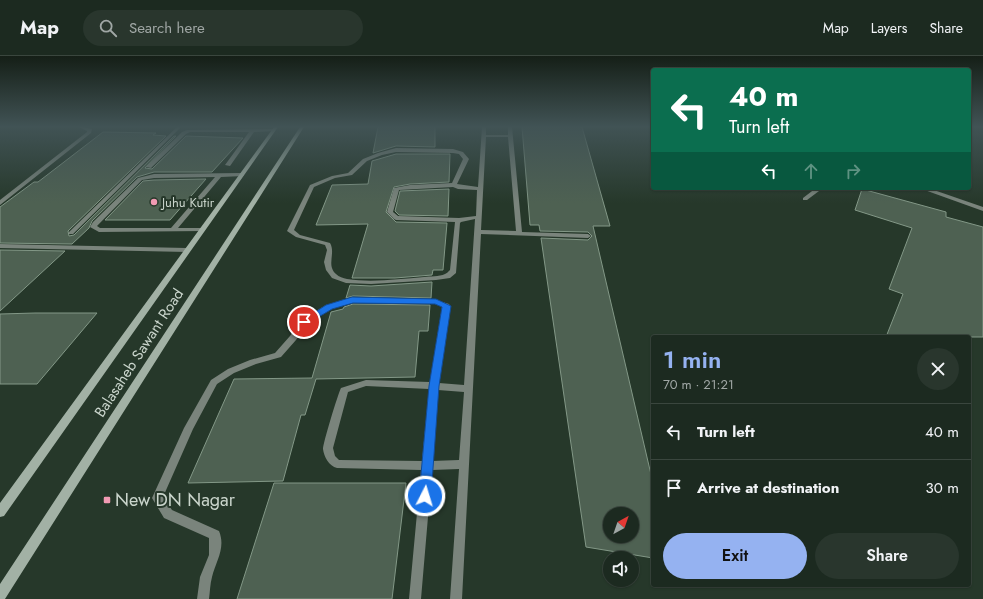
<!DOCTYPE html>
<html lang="en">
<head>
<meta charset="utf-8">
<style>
	body { margin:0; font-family:Jost,sans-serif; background:#29362d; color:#f1f3f6; height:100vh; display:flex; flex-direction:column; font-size:15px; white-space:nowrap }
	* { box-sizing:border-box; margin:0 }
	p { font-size:13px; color:#a0a7a5 }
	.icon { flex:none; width:22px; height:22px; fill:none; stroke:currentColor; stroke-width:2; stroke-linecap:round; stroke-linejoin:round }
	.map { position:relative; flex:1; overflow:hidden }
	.side { position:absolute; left:651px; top:279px; width:320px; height:252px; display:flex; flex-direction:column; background:#1c2a20; border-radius:4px; box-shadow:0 1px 3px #0004,0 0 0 1px #3a463e }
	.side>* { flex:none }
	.guide { position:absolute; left:651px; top:12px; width:320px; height:122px; border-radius:4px; box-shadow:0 1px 3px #0004,0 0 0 1px #3a463e; background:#0b6e4f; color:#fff; overflow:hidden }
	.needle { width:26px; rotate:40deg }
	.tools { position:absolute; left:603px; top:451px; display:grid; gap:8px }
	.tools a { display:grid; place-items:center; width:36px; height:36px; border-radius:50%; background:#1c2a20; box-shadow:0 1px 3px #0004,0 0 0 1px #3a463e; font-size:20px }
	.pin { position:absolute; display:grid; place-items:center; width:34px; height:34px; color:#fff; margin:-17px; border:2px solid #fff; border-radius:50%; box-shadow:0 1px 4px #0007 }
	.me { position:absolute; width:44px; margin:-22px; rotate:5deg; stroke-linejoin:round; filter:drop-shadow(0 0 3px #0008) }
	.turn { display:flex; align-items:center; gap:14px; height:84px; padding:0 12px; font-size:18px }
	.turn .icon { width:52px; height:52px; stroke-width:2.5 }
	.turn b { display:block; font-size:28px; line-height:34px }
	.lanes { display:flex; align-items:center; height:38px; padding:0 12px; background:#0003; justify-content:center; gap:20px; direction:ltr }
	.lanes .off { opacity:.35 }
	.round { display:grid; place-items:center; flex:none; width:42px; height:42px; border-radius:21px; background:#29362d }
	.headline { display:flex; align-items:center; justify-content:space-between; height:68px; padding:0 12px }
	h1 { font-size:24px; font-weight:600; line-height:30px; color:#95b2f1 }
	.button { display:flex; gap:8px; margin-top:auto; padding:8px 12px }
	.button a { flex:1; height:46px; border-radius:24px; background:#95b2f1; color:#111; font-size:16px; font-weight:600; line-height:46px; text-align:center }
	.button a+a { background:#29362d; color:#f1f3f6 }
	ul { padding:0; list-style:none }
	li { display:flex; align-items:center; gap:12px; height:56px; padding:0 12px; border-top:1px solid #3a463e }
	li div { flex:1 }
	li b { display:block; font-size:15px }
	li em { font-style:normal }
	header { display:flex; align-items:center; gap:24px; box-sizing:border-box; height:56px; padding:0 20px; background:#1c2a20; border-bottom:1px solid #3a463e }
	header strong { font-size:19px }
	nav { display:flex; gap:22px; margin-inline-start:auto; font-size:14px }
	.search { width:280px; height:36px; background:#29362d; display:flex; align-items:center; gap:10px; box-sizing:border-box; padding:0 14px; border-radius:22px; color:#a0a7a5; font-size:15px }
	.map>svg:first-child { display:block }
	.building { fill:#4e6152; stroke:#839887; fill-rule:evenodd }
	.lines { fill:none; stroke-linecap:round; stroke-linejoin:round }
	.minor { fill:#7a847c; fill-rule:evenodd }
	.secondary { fill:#a2b1a5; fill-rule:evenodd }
	.route { fill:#1a73e8; stroke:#114b97 }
	.poi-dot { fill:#f19ab3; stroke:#26382a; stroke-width:1.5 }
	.labels { text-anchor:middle; stroke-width:4; stroke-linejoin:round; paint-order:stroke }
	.far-poi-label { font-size:13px; fill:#cad5cc; stroke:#26382a; text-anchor:start }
	.street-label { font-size:15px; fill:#cad5cc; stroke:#26382a }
	.near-poi-label { font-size:18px; fill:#cad5cc; stroke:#26382a; text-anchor:start }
</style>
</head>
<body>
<header>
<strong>Map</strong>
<div class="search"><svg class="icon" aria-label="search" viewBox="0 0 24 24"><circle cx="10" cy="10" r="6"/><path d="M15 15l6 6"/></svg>Search here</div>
<nav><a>Map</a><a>Layers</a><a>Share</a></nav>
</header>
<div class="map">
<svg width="983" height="543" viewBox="0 0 983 543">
	<rect width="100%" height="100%" fill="#26382a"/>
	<path class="building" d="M378,71H435V91L396,90L373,97Z
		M522,71H582L610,170H593L653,427V502L586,491L541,182L588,184L592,180L588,176L540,175L539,169H530ZM610,458H632V480H610Z
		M103,76L156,77L153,79L166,80L68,175L69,180L74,179L174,80H176L145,112L152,113L186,80L243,82L212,116H154L137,121L92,165L89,172L72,188L0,187V151L34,126H38Z
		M396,98H450L449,126L410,128L394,131L386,156L396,166L447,167L443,214H433L432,219L395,222H352L368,168L316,169L332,129L368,128L372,105Z
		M206,123L170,164H105L143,125L154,124Z
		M449,133L448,160L399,159L395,155L400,135Z
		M862,133L946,156V161L983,171V281H886L903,238L889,233L912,172L855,154Z
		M0,194L65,195L0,255Z
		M432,226L431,242L353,240L346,242L350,229L371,230Z
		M353,248L430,249L428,275H419L415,321L316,323L305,359H301L283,425L188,427L234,323L312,322L331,256L343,253L344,251Z
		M35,257H97L37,328H0V258Z
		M274,427H406L392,543H237Z"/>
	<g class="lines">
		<path class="minor" d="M79,71H84L92,73L91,77L0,149V144L87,76V75Z
			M177,71H181L73,178H69V176Z
			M482,71H486V79H508V71H512L522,176L588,178L591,180L588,182L481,178L462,543H450L459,413L432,414L421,543H409L421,414L337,412C329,410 324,401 323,393C323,387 338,338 341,332L366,324L430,326L442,251L435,248L353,246L332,253L307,268L296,284L281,301L256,308L234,317L217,328L193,373L163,441L172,454L219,475C226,492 216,505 212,521C210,528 210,536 209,543H197L200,521L209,499V482L164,462L152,442L184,372L211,324L228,313L250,304L275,297L290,280L301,264L326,249L353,242L436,244L449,248L450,250L439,327L464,329L475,163L461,166L460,167L456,217L450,222L436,224L371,228L346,227L332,222L326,214L324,206L327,194L325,189L296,181L287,175L310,129L332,120L348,117L363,103L378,97L396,92L453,93L463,96L469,103L457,128L478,131ZM486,81H508L516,175L481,174ZM396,96L453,97L459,98L463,103L452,127L410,129L394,132L387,156L394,163L396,164L455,166L450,214C448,216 447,217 445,218C439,221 430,220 424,221C399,223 372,227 347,223C343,222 339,221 336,218C326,209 336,197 330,187L300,179L294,174L314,131L335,122L352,119L367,105L382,99ZM453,131L458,133L477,134L476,160L459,162L398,160L393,156L399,134ZM366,330L429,333L422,405L339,404L335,400L333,392L348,336ZM438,334L464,336L459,404L432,405Z
			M273,73H275V75L254,76L230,110L225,109L249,76H190L186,78L151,112L146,111L182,76L187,74Z
			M241,117L244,119L243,120L221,121L178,172H202L205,174L204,175L99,176L90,171L93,166L138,122L154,118ZM215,121L171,172H100L97,170L142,124L154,122Z
			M816,132H823L807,144H803V142Z
			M919,132H928L983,151V155Z
			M0,188L187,192L190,194L187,196L0,192Z"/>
		<path class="secondary" d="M274,71H278L4,460L0,461V447Z
			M300,71H304L5,543H0V528Z"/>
	</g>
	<linearGradient id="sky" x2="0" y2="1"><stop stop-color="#151f17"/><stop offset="0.48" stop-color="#415355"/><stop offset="1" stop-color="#415355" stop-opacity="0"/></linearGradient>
	<rect width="983" height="147" fill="url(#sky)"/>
	<path class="route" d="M352,241L436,243L451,250L439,330L431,440L429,443L425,445L420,443L419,440L429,330L442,251L435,248L353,247L332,253L307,268L304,269L300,266L326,249Z"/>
	<g class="poi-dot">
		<circle cx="154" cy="146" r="4"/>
		<rect x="103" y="440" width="8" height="8" rx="2"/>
	</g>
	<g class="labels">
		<g class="far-poi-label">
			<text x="162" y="151">Juhu Kutir</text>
		</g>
		<g class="street-label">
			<text transform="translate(139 297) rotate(-57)" y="5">Balasaheb Sawant Road</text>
		</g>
		<g class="near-poi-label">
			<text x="115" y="450">New DN Nagar</text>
		</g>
	</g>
</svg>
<div class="tools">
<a><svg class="needle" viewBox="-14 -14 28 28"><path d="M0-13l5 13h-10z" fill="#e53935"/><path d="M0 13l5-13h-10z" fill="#a0a7a5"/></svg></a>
<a><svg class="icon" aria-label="sound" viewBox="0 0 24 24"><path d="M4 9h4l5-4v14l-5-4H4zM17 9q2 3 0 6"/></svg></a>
</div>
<div class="pin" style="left:304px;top:266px;background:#d93025"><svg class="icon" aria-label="arrive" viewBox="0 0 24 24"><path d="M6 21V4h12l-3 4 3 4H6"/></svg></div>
<svg class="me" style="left:425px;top:440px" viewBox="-20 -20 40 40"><circle r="17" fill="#1a73e8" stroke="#fff" stroke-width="3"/><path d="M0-11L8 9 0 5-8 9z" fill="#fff"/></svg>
<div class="guide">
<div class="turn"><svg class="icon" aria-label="left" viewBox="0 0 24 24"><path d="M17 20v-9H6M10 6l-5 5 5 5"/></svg><div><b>40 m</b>Turn left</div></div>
<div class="lanes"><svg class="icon" aria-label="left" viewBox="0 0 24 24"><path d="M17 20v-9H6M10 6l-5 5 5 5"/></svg><svg class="icon off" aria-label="ahead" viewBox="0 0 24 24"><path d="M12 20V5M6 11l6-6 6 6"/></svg><svg class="icon off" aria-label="right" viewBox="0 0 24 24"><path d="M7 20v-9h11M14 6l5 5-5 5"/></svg></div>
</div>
<section class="side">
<div class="headline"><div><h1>1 min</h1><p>70 m · 21:21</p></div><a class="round"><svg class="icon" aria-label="close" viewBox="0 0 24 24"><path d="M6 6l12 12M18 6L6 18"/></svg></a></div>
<ul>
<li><svg class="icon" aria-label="left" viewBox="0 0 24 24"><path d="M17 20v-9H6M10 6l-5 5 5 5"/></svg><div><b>Turn left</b></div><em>40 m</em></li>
<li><svg class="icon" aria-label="arrive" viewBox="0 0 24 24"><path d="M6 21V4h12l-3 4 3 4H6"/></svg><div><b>Arrive at destination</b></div><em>30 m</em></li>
</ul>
<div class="button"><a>Exit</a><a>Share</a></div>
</section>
</div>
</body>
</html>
